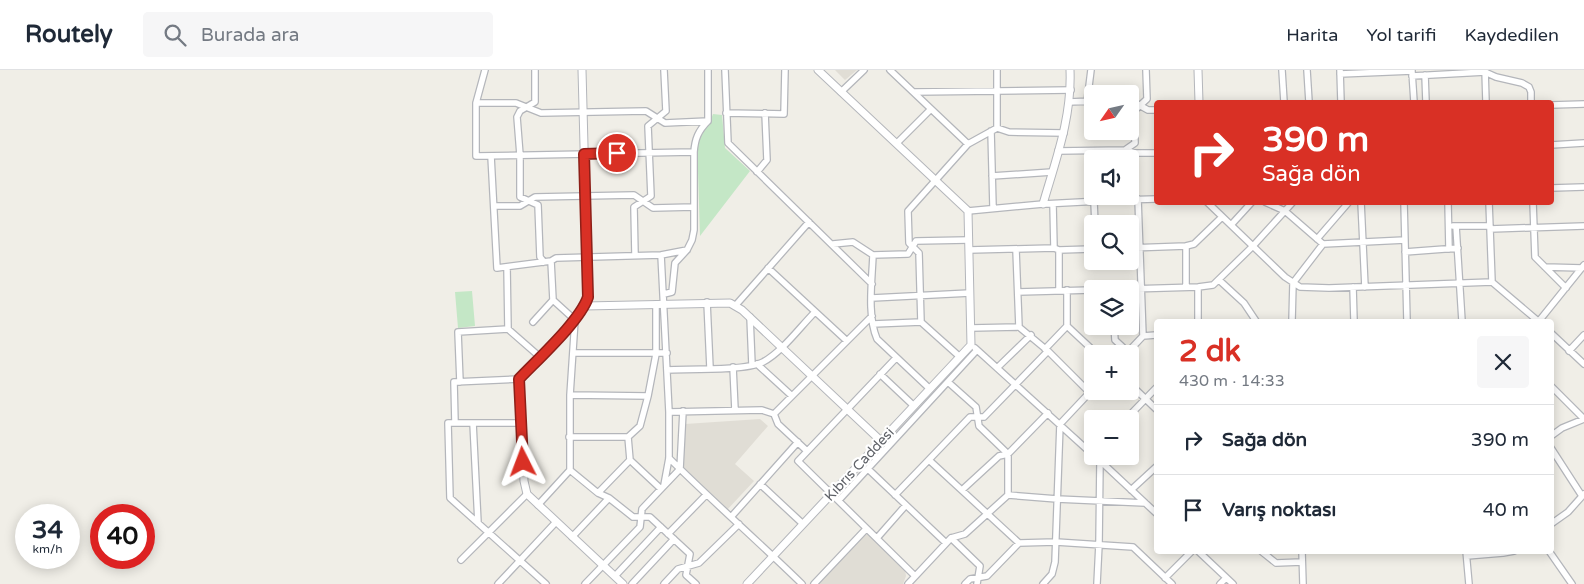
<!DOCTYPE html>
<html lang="tr">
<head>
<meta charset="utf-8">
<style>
	body { margin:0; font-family:"Varela Round",sans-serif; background:#f6f6f7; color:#1f2937; height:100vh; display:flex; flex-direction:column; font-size:19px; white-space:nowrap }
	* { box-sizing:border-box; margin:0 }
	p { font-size:16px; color:#747a83 }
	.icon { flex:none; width:28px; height:28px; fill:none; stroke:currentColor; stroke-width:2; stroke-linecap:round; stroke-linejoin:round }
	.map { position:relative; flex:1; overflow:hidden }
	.panel { position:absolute; left:1154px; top:249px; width:400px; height:235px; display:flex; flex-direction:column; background:#fff; border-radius:5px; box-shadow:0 2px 12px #0003 }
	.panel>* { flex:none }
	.hud { position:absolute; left:1154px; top:30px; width:400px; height:105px; border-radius:5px; box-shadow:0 2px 12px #0003; background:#d93025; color:#fff; overflow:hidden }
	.needle { width:32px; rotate:236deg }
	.controls { position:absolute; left:1084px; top:15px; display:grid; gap:10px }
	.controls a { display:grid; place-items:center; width:55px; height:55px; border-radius:5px; background:#fff; box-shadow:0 2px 12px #0003; font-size:25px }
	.speed { position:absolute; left:15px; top:434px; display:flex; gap:10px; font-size:25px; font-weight:700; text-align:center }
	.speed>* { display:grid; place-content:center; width:65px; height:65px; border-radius:50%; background:#fff; box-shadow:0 2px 12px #0003; line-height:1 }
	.speed small { font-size:12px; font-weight:400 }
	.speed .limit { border:8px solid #d22; background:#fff; color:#111 }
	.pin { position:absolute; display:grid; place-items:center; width:42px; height:42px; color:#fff; margin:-21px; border:2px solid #fff; border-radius:50%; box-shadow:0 1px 5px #0007 }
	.me { position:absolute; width:55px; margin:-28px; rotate:357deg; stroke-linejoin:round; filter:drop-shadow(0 0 4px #0008) }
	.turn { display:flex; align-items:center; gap:18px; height:105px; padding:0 25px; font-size:22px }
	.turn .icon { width:65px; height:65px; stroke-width:2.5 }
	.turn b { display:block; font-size:35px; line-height:42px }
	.round { display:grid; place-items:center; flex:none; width:52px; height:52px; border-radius:5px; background:#f6f6f7 }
	.summary { display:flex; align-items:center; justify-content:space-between; height:85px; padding:0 25px }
	h1 { font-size:30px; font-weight:800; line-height:38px; color:#d93025 }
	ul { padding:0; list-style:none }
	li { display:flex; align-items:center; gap:15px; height:70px; padding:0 25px; border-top:1px solid #e0e1e3 }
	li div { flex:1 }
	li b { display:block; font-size:19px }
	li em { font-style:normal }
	header { display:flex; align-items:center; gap:30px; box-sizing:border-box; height:70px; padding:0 25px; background:#fff; border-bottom:1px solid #e0e1e3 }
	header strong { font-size:24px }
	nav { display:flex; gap:28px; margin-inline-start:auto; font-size:18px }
	.search { width:350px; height:45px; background:#f6f6f7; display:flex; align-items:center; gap:12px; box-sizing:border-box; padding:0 18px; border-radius:5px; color:#747a83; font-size:19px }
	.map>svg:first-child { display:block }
	.education { fill:#e0ddd5 }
	.green { fill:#c4e7c6 }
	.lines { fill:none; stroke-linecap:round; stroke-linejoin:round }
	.minor-casing { stroke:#b4b6bb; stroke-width:8 }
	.tertiary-casing { stroke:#b4b6bb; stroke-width:9 }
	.minor { stroke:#fff; stroke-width:5.5 }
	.tertiary { stroke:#fff; stroke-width:7 }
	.route-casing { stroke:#8d1f18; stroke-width:12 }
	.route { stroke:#d93025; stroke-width:9 }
	.labels { text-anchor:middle; stroke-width:4.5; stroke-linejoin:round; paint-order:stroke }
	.street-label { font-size:14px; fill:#5e6167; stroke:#fff }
</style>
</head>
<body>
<header>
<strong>Routely</strong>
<div class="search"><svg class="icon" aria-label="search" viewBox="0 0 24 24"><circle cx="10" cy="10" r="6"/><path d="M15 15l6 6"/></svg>Burada ara</div>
<nav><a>Harita</a><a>Yol tarifi</a><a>Kaydedilen</a></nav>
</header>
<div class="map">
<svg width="1584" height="514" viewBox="0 0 1584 514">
	<rect width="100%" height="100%" fill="#f0eee7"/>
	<path class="education" d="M835,0H857L845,10Z
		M760,349L768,356L735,394L754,411L727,440L682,398L685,354Z
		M868,464L905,499L906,506L903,514H819L864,465Z"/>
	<path class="green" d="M713,44L722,45L725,78L750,101L700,166L697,69L709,54Z
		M472,221L475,256L458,258L455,222Z"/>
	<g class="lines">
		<defs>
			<path id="minor" d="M485,0L476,33V86L694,82
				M535,0V32L520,41L517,47L520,85V127L538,135L540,187L544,192
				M725,0L728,73L872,214
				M890,0L968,74
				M997,0V58
				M1282,0L1284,32
				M1307,0L1309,32
				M1340,0L1341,32
				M1485,0L1486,32
				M1412,2L1414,32
				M1340,4L1412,1
				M1425,5L1426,32
				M1412,6L1485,2L1496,7L1522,13L1529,17L1531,22V32
				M841,22L864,0
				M914,22L1071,20
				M1130,30L1148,40H1156
				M1069,32L1092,31
				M1087,32L1091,0
				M476,33H516L541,43L646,41L665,53L708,51
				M1551,35L1584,34
				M726,43L784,44L785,0
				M997,58L1009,62L1064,63
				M991,61L993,137
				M897,73L931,39
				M1551,75L1584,73
				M1058,81L1125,80L1135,83H1156
				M491,86L497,198L551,191L556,188L661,185L687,180
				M1118,89L1125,80L1135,73L1134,41L1147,29L1146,0
				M757,102L767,90L765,43
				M992,106L1052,102
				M1551,118L1584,117
				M1138,129L1143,266
				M1094,132L1095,154
				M1207,132L1285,207L1300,217L1329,218L1492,212
				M1265,132L1285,141L1323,174L1405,170
				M1361,132L1365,217
				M1404,132L1407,251
				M1448,132L1449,179
				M1489,132L1492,212L1538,251
				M1533,132L1535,187L1566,218
				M1053,134L1054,178
				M494,136H520L535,127L634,125L653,138L694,137
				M968,141L1043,134L1120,130L1156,129
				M1231,155L1252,132
				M1453,156H1490
				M1456,156L1462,251
				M1490,159L1584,156
				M1317,169L1349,132
				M833,174L853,172L873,185L908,184L916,171L968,170
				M1130,178L1186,176
				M969,180L1054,178L1059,180L1092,179
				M1016,180L1019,257
				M1059,180V221
				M1405,182L1458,178
				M635,185L634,137L651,126L648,56L666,41L664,0
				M661,185L669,342V388L664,415
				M873,185C872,211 867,246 877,269L930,319
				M507,197L508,259
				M1545,197L1582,198
				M768,198L847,271
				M1219,210L1244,233L1256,251
				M1186,217V176L1194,174L1222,147
				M1198,217V251
				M1353,217L1354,251
				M1130,219L1198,217L1213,215L1253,176L1293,132
				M1018,222L1092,220
				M664,224L672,222L675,193L687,180L692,170L694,160V82C695,69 698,61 708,51V0
				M872,228L970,223
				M707,232L710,298
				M656,234V284L648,326L640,356L628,367L630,390L661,419
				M735,236L809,152
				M750,247L752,295
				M1292,251L1293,213L1323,174
				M1539,251L1584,195
				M533,252L553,230
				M873,254L921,252
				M1067,256L1097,284
				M1114,256L1115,270L1128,282
				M971,258L1019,257L1048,281L1090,323
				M1551,263L1584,294
				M975,278L1092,384
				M1045,279L1067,256V220
				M1569,281L1584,265
				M573,283H667
				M1126,284L1143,266L1156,265
				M960,287L921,252L919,183L909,173L908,141L968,74L997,58
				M896,288L798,391L915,506
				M757,294L792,326
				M733,297L735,340
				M997,298L1031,265
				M667,300C689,299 745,301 763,292C782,282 800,257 815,242
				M880,304L914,336
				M460,312L458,262L508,259L540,287
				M1130,314L1156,339
				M1551,316L1584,349
				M570,325L648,326
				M669,342L762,340L774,344
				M774,344L872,246
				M774,344L778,354L807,381
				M1126,349L1156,318
				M455,353L454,312L519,309
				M473,353L478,453
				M521,353H448L450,428L546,514
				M1551,366L1562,358L1584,349
				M569,367H628
				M1551,378L1582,426
				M1095,386L1156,443
				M669,388C712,431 758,471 802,514
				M929,390L1019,473L1056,472L1133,477L1172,514
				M868,399L946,473
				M570,400L598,423L609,428L633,447H650L690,484L686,505L696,514
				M760,414L803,454
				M962,420L999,386L1008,384L1048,343
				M1131,420L1156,397
				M598,423L630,390
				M895,425L970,347H984L1048,281
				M1008,425L1057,429L1145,433
				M839,430L977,280
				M538,435L570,400V325L575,250L553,230L551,191
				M731,447L798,372
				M1551,454L1568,442L1584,424
				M668,464L706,425
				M572,467L609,428
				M877,468L906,435
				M951,468L980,496L977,514
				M1198,481L1233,514
				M1261,481L1276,493L1302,492
				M1302,481L1303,514
				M1466,481L1469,514
				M1549,481L1572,514
				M1467,486L1503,483L1514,481
				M461,490L527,424
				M615,506L661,457
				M1165,508L1192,481
				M498,514L556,452
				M585,514L640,457L642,439L680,399L683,341
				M632,514L674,469
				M664,514L678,499L699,493L739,454
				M814,514L866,459
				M908,514L951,468L965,464L1008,425V384L979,356L976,337L948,312
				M965,514L970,509L987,506L1019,473
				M1043,514L1052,504L1055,492L1060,354L1092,320
				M1097,514L1099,474L1100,391
				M1220,514L1226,508"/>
			<path id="tertiary" d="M582,0L588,227C580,251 538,289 519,309L524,411L527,424L623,514
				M1198,0L1199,32
				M1043,134C1056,89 1072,47 1070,0
				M585,236L730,233L742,240L881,371
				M747,514L971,275L968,141L818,0"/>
		</defs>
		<use href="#minor" class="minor-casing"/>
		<use href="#tertiary" class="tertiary-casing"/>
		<use href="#minor" class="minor"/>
		<use href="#tertiary" class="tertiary"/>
	</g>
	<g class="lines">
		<defs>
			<path id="route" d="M523,392L519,309C538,289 580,251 588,227L584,84L617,83"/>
		</defs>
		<use href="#route" class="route-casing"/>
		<use href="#route" class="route"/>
	</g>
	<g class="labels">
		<g class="street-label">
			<text transform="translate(859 394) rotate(-47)" y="5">Kıbrıs Caddesi</text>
		</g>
	</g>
</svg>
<div class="controls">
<a><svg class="needle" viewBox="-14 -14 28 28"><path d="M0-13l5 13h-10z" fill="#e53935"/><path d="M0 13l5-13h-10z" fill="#747a83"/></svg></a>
<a><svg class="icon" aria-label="sound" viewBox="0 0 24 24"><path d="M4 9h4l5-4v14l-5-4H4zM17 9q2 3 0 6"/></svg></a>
<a><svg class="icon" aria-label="search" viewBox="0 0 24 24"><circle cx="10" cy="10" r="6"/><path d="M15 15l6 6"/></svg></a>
<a><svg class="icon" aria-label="layers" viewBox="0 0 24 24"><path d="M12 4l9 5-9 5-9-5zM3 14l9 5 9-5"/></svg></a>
<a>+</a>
<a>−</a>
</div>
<div class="speed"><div>34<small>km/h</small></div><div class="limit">40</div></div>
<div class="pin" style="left:617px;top:83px;background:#d93025"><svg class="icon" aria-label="arrive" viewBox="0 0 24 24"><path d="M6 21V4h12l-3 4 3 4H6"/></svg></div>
<svg class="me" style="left:523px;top:392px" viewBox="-20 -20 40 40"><path d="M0-17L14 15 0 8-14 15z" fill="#d93025" stroke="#fff" stroke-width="4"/></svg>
<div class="hud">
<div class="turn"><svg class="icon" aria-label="right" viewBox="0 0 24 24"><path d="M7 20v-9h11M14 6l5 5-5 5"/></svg><div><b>390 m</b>Sağa dön</div></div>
</div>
<section class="panel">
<div class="summary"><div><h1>2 dk</h1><p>430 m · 14:33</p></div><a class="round"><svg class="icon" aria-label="close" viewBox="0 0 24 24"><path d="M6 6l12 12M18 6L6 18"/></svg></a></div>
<ul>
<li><svg class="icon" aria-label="right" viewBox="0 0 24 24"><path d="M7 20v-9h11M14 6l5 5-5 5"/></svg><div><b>Sağa dön</b></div><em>390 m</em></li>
<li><svg class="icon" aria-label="arrive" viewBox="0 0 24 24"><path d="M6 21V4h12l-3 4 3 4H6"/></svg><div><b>Varış noktası</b></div><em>40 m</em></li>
</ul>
</section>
</div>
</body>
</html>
